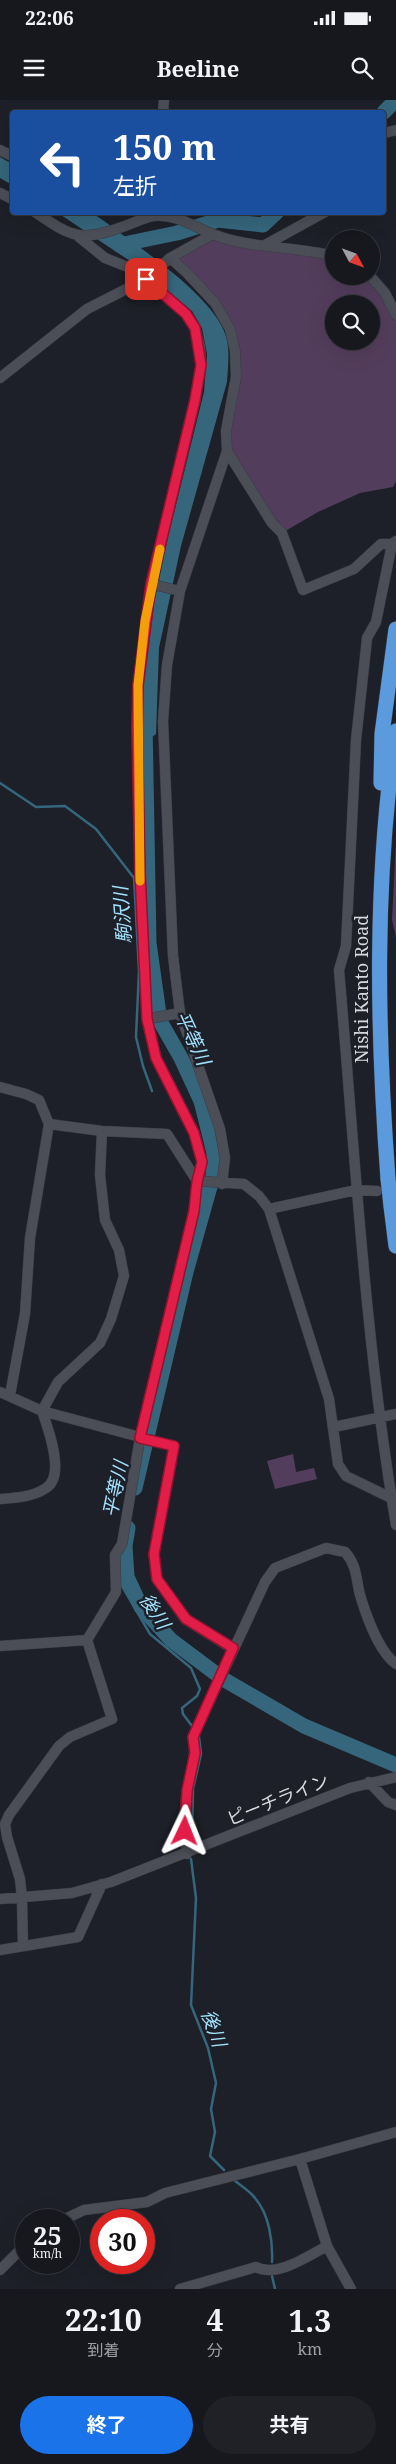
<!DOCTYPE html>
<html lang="ja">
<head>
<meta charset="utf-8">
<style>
	body { margin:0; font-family:"Noto Serif","Noto Sans JP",serif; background:#1f2127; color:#f1f3f6; height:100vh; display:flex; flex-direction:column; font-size:19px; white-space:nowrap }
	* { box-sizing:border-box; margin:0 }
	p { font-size:16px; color:#9ea0a4 }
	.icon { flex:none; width:28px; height:28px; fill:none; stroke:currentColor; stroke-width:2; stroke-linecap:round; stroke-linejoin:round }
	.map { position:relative; height:2189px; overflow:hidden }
	.sheet { display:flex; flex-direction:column; background:#16181e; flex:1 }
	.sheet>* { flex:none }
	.top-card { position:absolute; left:10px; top:10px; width:376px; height:105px; border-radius:5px; box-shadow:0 5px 20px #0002,0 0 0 1px #35373c; background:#1a4fa0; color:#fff; overflow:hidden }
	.needle { width:32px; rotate:131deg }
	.controls { position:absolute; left:325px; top:130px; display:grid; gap:10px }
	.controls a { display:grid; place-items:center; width:55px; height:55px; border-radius:50%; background:#16181e; box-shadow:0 5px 20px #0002,0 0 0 1px #35373c; font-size:25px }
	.speed { position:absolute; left:15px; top:2109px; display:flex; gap:10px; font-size:25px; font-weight:700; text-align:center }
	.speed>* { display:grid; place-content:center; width:65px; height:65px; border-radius:50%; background:#16181e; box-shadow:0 5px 20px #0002,0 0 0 1px #35373c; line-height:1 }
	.speed small { font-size:12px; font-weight:400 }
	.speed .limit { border:8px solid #d22; background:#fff; color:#111 }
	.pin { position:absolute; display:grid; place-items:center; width:42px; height:42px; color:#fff; margin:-21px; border-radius:10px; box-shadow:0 2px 8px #0006 }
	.me { position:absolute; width:55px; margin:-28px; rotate:2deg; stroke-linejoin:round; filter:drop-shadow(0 0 4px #0008) }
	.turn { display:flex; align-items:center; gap:18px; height:105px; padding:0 20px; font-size:22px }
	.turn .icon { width:65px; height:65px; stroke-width:2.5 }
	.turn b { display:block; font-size:35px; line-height:42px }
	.eta { display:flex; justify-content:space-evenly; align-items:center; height:85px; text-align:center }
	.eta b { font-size:30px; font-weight:700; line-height:35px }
	.button { display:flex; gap:10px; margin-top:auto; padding:10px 20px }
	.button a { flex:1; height:58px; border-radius:30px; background:#1a73e8; color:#fff; font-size:20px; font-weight:700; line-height:58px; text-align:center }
	.button a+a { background:#1f2127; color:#f1f3f6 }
	.status { display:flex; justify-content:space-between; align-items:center; height:35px; padding:0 25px; background:#16181e; direction:ltr }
	.status svg { height:14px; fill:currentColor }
	header { display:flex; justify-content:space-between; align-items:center; height:65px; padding:0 20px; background:#16181e; font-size:22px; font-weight:700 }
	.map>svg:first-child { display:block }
	.green { fill:#533d5c; fill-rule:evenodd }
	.water { fill:#35667c }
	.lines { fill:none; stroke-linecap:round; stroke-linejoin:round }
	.stream { stroke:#35667c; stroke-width:2.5 }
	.river { stroke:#35667c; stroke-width:15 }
	.minor-casing { stroke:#393b42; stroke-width:11 }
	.highway-casing { stroke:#393b42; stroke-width:16 }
	.minor { stroke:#4b4e57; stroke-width:10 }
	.highway { stroke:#5b9bdd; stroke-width:15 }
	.highway-bridge-casing { stroke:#393b42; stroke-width:16; stroke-linecap:butt }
	.highway-bridge { stroke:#5b9bdd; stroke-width:15 }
	.route-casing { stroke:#92132f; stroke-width:12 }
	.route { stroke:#e11d48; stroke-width:9 }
	.slow { stroke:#f59e0b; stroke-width:9 }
	.labels { text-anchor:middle; stroke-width:5; stroke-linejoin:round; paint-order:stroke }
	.street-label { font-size:18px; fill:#d6d8dd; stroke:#1d2028 }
	.water-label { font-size:19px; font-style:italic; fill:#a1e0fc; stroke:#1d2028 }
</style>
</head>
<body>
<div class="status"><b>22:06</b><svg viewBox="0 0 49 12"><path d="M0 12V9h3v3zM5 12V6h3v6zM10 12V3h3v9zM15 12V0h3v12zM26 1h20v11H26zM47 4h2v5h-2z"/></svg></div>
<header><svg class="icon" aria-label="menu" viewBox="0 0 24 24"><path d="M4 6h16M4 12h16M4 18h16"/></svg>Beeline<svg class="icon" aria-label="search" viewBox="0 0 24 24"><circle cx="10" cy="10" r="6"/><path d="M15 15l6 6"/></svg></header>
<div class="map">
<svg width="396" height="2189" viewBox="0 0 396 2189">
	<rect width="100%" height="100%" fill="#1d2028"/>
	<path class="green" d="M213,134L334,156V176H370L396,215V381L393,387L360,393L318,412L282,433L227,351L235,251L215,203L170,158ZM334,204H371V241H334Z
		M396,741V837L392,820Z
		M293,1354L296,1372L314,1368L317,1379L275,1389L267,1361Z"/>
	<path class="water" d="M0,57L12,64V85L0,78Z
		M58,113H92L104,121C138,147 213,195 226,236C230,250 228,267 227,282L181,446L159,548L156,634L139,647L145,547L168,437L204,292L207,254L202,228L192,211L142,169Z"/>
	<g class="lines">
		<path class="stream" d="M0,683L36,707L65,706L96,729L134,778L139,871L136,937L143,966L152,991
			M120,1468L122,1486L150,1534L191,1568L200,1589L197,1596L182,1608L183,1614L192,1626
			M192,1739L193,1689L201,1654L199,1637
			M191,1759L196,1798L191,1905L208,1948L216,1983L211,2009L215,2032L210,2056L224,2070
			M234,2080C240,2085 250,2091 255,2098C269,2114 273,2141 272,2162
			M272,2176L275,2189"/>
		<path class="river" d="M384,12L396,0
			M119,145L177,133L218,120L263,125L277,112
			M135,1388L186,1172L213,1076L214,1053L201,1001L181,958L160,921L149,843L145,621
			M128,1428L125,1446L127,1477L141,1507L171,1540L223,1579L304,1626L396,1665"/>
		<defs>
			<path id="minor" d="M163,12L164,0
				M384,33L396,30
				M0,50L12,56
				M0,93L12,99
				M35,112C73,138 80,142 125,126C134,123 145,117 154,116C178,114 194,127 215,135C252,149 295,146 334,156
				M265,145L325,112
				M170,158L187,173L215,203L230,229L235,251L236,277L226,331L227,351L272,423L282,433L303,490L354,469L381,444H392L396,441
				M370,176L385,193L396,215
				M0,278L87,209L146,179L170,158L213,134
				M392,444L376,522L367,538L366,548L356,640L346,846L339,870C355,1055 365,1241 396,1425
				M151,484L180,491
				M147,919L180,913
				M0,987L26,994L39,1000L49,1024L30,1138L25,1214L10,1295
				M49,1024L102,1031L167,1034L197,1081L244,1084L259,1096L269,1109L329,1299L338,1364L346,1376L391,1398
				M222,1084L225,1058L220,1029L180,913L173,856L163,621L167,565L180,491L227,351
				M269,1109L356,1090L377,1091
				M0,1292L42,1311L174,1346L154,1454L157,1479L185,1519L233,1549
				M334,1327L396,1314
				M0,1399C15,1398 33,1397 46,1388C66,1376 48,1328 42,1311L58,1282L100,1243L111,1219L124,1176L119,1150L105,1120L100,1075L102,1031
				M0,1546L87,1540
				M369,1682L388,1702L396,1705
				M187,1754C185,1733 184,1712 187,1691C190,1672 197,1657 193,1637L265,1482L275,1468L326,1448L345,1452C357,1465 356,1479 360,1495C366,1515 379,1552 396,1564
				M0,1799L72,1793L111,1782L350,1688L396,1677
				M23,1846L22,1798L20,1779L7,1737L5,1724L9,1715L59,1646L70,1637L112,1619L87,1540L116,1492L115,1455L122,1444L140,1338L194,1111L197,1081L202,1062L194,1033L156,958L147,919L140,773L137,628L138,585L151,484L195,300L201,265L200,247L195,228L186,214L146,179L130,168L105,158L79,137
				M0,1850L78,1837L102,1784
				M300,2059L327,2146L351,2189
				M63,2120L84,2110L147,2102L165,2093L300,2059L396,2032
				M0,2170L26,2144
				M180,2189L256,2167C277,2178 308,2156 327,2146"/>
			<path id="highway" d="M381,683L382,634L396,529
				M388,1079C377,929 374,780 396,631
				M391,1106L396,1146"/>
		</defs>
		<use href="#minor" class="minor-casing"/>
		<use href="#highway" class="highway-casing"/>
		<use href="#minor" class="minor"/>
		<use href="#highway" class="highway"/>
		<defs>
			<path id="highway-bridge" d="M388,1079L391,1106"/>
		</defs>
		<use href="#highway-bridge" class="highway-bridge-casing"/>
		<use href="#highway-bridge" class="highway-bridge"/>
	</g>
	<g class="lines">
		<defs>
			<path id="route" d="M146,179L186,214L195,228L201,265L195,300L151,484L138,585L137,628L140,773L147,919L156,958L194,1033L202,1062L197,1082L194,1111L140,1338L174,1346L154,1454L157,1479L186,1519L233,1548L193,1637L195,1653L187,1691L185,1731"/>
		</defs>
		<use href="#route" class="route-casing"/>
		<use href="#route" class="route"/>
		<path class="slow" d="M140,781L138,585L145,521L160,449"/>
	</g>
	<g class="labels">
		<g class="street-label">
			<text transform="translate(362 889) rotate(-90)" y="6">Nishi Kanto Road</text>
			<text transform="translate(278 1700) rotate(-22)" y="6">ピーチライン</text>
		</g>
		<g class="water-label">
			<text transform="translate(122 815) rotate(-94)" y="7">駒沢川</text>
			<text transform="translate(193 938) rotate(65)" y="7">平等川</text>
			<text transform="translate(115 1389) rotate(-78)" y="7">平等川</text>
			<text transform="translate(155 1511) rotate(57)" y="7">後川</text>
			<text transform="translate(214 1928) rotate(70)" y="7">後川</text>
		</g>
	</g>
</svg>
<div class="controls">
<a><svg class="needle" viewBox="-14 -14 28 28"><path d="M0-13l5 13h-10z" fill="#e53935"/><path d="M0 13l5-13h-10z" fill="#9ea0a4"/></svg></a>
<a><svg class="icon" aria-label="search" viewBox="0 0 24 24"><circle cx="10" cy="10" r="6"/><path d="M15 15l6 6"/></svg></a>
</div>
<div class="speed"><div>25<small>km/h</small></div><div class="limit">30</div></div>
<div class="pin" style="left:146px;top:179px;background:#d93025"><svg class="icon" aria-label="arrive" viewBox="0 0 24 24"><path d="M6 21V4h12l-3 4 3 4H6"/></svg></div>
<svg class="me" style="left:185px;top:1731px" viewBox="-20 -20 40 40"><path d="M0-17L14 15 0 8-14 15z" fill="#e11d48" stroke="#fff" stroke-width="4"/></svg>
<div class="top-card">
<div class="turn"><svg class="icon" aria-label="left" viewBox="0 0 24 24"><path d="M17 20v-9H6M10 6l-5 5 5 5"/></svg><div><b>150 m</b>左折</div></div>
</div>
</div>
<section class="sheet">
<div class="eta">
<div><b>22:10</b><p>到着</p></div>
<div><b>4</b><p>分</p></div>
<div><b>1.3</b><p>km</p></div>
</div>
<div class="button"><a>終了</a><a>共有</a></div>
</section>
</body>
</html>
